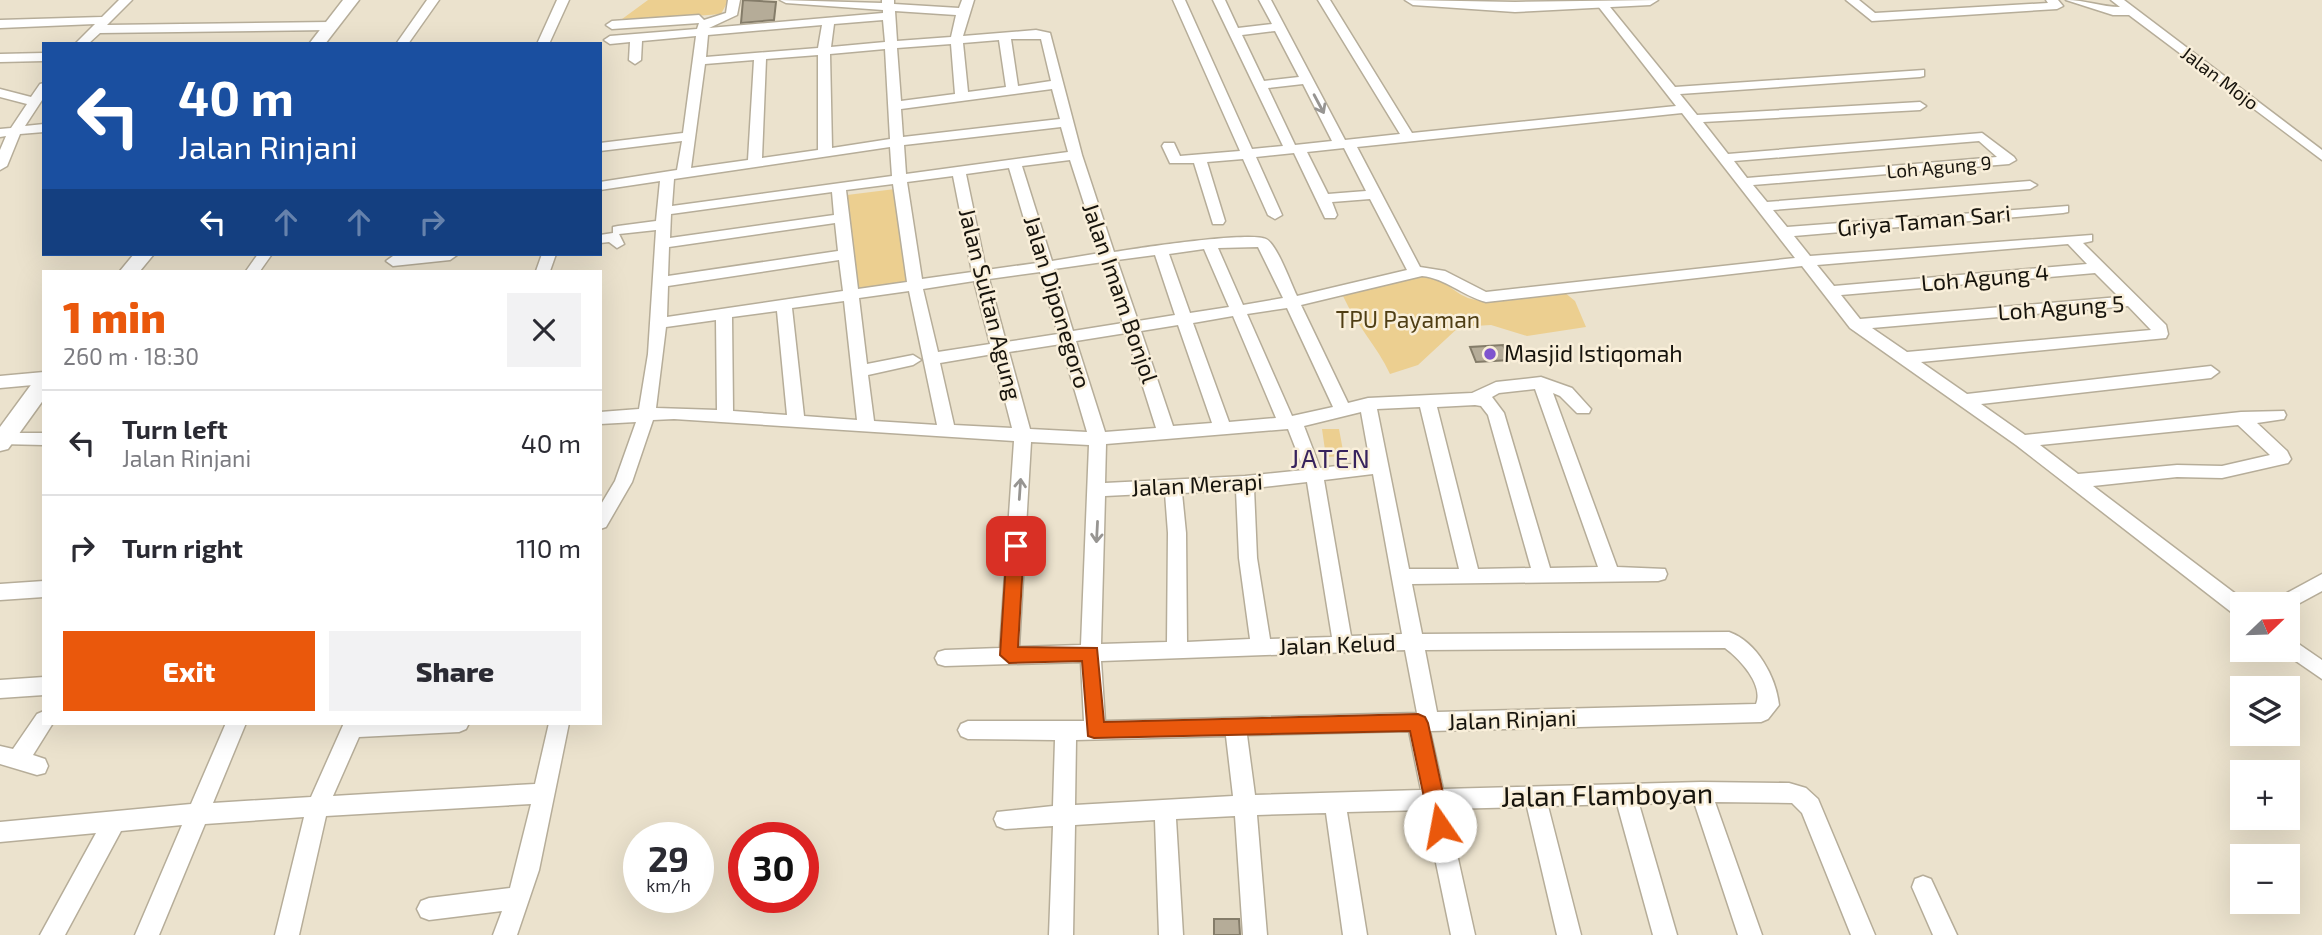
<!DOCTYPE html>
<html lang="en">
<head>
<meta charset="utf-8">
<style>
	body { margin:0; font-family:"Exo 2",sans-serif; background:#f2f2f3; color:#2b2b33; height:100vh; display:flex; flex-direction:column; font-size:26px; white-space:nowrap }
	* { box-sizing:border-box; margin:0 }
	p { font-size:23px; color:#7c7c81 }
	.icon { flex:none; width:38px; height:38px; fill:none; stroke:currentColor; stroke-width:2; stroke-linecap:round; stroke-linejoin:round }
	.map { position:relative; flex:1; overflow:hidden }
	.drawer { position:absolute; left:42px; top:270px; width:560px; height:455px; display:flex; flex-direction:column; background:#fff; border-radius:0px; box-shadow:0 7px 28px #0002 }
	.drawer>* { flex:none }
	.hud { position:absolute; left:42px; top:42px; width:560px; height:214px; border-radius:0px; box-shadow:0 7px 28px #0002; background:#1a4fa0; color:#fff; overflow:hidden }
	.needle { width:46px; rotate:67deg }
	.fabs { position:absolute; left:2230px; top:592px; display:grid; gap:14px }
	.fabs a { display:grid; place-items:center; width:70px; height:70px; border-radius:0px; background:#fff; box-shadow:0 7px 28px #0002; font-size:35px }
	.speed { position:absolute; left:623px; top:822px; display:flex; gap:14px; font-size:35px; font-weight:700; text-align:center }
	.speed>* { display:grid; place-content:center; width:91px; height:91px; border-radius:50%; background:#fff; box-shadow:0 7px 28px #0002; line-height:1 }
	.speed small { font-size:18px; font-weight:400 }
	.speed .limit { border:10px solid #d22; background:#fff; color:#111 }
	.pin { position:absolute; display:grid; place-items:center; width:60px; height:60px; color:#fff; margin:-30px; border-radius:14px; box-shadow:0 4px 10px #0006 }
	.me { position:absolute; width:77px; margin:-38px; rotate:348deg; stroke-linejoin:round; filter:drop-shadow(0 0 5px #0008) }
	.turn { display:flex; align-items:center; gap:24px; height:147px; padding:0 21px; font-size:32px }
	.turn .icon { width:91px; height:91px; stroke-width:2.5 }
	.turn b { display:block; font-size:49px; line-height:60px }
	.lanes { display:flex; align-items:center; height:66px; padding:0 21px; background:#0003; justify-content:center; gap:35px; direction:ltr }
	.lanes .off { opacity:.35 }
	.round { display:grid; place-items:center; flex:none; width:74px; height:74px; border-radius:0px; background:#f2f2f3 }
	.head { display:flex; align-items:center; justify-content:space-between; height:119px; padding:0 21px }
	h1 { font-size:42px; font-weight:800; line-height:52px; color:#ea580c }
	.primary-button { display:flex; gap:14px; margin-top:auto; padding:14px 21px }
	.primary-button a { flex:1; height:80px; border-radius:0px; background:#ea580c; color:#fff; font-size:28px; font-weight:800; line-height:80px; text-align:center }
	.primary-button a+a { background:#f2f2f3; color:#2b2b33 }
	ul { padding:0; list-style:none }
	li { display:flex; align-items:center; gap:21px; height:105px; padding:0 21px; border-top:2px solid #e1e1e2 }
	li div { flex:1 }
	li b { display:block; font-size:26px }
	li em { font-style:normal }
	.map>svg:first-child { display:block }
	.green { fill:#eccf90 }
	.building { fill:#b5ac98; stroke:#847c69; stroke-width:2 }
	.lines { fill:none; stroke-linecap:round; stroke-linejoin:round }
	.minor-casing { stroke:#b6ad99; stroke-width:3 }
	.major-casing { stroke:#b6ad99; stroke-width:3 }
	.minor { fill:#fff; fill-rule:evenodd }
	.major { fill:#fff; fill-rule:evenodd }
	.oneway { stroke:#979592 }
	.route { fill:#ea580c; stroke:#983908; stroke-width:2 }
	.poi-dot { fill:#7f54ce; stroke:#f9efda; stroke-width:2.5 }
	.labels { text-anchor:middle; stroke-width:5; stroke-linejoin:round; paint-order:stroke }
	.far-street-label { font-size:19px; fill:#17140d; stroke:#f9efda }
	.street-label { font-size:23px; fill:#17140d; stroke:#f9efda }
	.park-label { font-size:23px; fill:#4f3e14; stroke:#f9efda }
	.poi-label { font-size:23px; fill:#17140d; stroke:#f9efda; text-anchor:start }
	.quarter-label { font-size:26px; letter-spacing:2px; fill:#37235d; stroke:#f9efda }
	.near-street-label { font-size:28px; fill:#17140d; stroke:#f9efda }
</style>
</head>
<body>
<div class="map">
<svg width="2322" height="935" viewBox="0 0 2322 935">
	<rect width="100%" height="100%" fill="#ebe2cd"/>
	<path class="green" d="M648,0H727L728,1L721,14L618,22Z
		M895,189L909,281L857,289L847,195Z
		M1418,276C1447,275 1452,296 1476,300C1504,304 1536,296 1564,292L1575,301L1586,327L1527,336L1491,325L1459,327L1418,365L1390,374C1377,346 1356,325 1343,296Z
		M1322,429H1339L1344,456L1326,457Z"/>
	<path class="building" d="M743,0L776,2L774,20L741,23Z
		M1503,345L1510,360L1476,362L1470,347Z
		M1214,919H1239L1240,935H1214Z"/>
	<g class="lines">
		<defs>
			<path id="minor" d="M119,0H132L107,25L330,22L336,26L330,30L100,33L88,44H75L95,24L0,28V20L102,17Z
				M427,0H439L408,44H396Z
				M557,0H569L549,44H537Z
				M728,0H740L737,15L709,28L883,13V10L786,3L780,0L882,3V0H894V4L959,8L962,0H974L963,36L1036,30L1050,33L1082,155L1114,252C1138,248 1250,231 1266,239C1277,244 1291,284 1297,296L1407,270L1370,199L1332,202L1337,215L1335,218H1325L1294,153L1256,157L1282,215L1275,219L1268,215L1243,159L1207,162L1225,221L1223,224H1213L1194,163H1170L1162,146L1164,143H1174L1180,156L1240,151L1173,0H1185L1252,149L1283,146L1213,0H1225L1238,28L1272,24L1259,0H1271L1345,140L1400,134L1318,0H1330L1412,133L1676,106L1598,6V2H1606L1675,87L1924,70V76L1920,77L1680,94L1697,115L1920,102L1926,106L1920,110L1703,122L1728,154L1982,133L2014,157L2016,160L2009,164L1753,185L1767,202L2030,181L2037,185L2030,189L1773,210L1787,227L2068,206V212L2063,213L1794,236L1810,256L2092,235V241L2083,243L2166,325L2168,334L2166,338L1921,362L1967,394L2211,366L2219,372L2211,378L1981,404L2025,435L2241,412L2284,411L2286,415L2284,419L2257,423L2287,451L2291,459L2288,463L2222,478L2177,477L2093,486L2249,604H2242V617L2235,615L2016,445L1850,328L1802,266L1486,302C1463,296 1445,278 1422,276L1301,305L1348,403L1368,398L1472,393L1496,382L1541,377L1572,388L1591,409L1589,413H1577L1560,396L1553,393L1617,567L1665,569L1667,574L1665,579L1658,581L1412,584L1422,634L1729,632C1757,642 1776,677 1779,705L1768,719L1761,722L1430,731L1443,789L1701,782L1789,783L1806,788L1818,799L1875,935H1851L1802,813L1792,803L1715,802L1762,935H1738L1694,802L1639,804L1677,935H1653L1617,804L1548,806L1581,935H1557L1527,807L1447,809L1475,935H1451L1425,810L1347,812L1367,935H1343L1326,813L1257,815L1267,935H1243L1235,816L1176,819L1183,935H1159L1155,820L1075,825L1073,935H1049L1053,826L1005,829L997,826L994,819L997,812L1053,806L1055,740L968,739L961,736L958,730L961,724L968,721H1084L1081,662L945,666L938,664L935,658L938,652L945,650L1000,648L1014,441L674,419L653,420L632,482L606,527L600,529V506L615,481L636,422L600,424V412L639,409L648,354L656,230L619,234L624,244L617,248L609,242L600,243V235L613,233V227L618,226L656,221L660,181L600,190V182L677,170L682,141L600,151V143L683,133L696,36L642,41L641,60L635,64L629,60L630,42L610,44L604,40L610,36L697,29L699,23L612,29L606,25L612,21L699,15L704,20L726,13ZM895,11L956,15L951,37L897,41ZM883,20L885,42L831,47L834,24ZM822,25L818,48L706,57L708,35ZM1275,31L1299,77L1264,81L1242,35ZM1011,39H1041L1051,81L1018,86ZM999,40L1006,87L968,92L963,43ZM951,44L955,94L901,101L897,48ZM885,49L890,139L832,148L830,54ZM818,55V150L762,158L766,59ZM754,60L748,160L691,168L705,64ZM1303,84L1332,141L1295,145L1268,88ZM1052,89L1060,119L903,137L901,109ZM1682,113L1795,258L1486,292L1445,271L1420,267L1357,147ZM1061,127L1068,152L906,174L904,145ZM1979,141L1997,157L1747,178L1734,161ZM890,147L892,176L672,206L674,179ZM1344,148L1366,191L1328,194L1307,152ZM1070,160L1100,253L1052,261L1022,166ZM1009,168L1037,263L986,270L966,174ZM953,176L972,272L922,279L907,182ZM893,184L907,282L858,289L846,190ZM832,192L834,215L670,238L671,214ZM835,223L838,251L668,276L669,247ZM2068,244L2087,264L1834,286L1817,265ZM1258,247L1283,298L1243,305L1218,248ZM1204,249L1229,307L1190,313L1169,254ZM1155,255L1175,315L1138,321L1117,260ZM839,260L843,291L667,317L668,286ZM1103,262L1123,323L1073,331L1054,269ZM1040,272L1058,334L1006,342L989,279ZM2095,273L2119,297L1860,319L1841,295ZM974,281L990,344L938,352L923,289ZM909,291L937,425L874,421L868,375L913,365L921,360L913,355L867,364L859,298ZM844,301L857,420L804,416L792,308ZM2128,306L2151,330L1907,352L1872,328ZM1287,308L1333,407L1292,416L1247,314ZM777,311L787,415L733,411L732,317ZM1233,316L1276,418L1229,422L1193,323ZM716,320L717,410L656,408L666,327ZM1178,325L1212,423L1173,426L1141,331ZM1126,333L1156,428L1105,432L1076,341ZM1061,344L1087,432L1030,429L1009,352ZM993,354L1012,428L954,425L940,363ZM1535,389L1598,567L1550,568L1504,413L1492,397L1499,393ZM1475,405L1481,406L1488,415L1531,568L1478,569L1437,407ZM1420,407L1459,569H1409L1377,409ZM1361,412L1370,462L1320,468L1304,426ZM2238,425L2270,455L2222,466L2177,465L2078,474L2040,445ZM1288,429L1304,470L1245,476L1105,483L1106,444ZM1031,442L1089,445L1081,645L1019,647ZM1373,474L1402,634L1351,636L1324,480ZM1307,482L1332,637L1270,639L1257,558L1254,488ZM1236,490L1239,558L1250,639L1187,642L1186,533L1182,493ZM1165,493L1168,533L1167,642L1101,644L1105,496ZM1725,648C1740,659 1764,685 1756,704L1437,712L1425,650ZM1405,650L1417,713L1105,721L1101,661ZM1409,731L1421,790L1255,795L1247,735ZM1226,736L1233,796L1075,805L1076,740Z
				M1846,0H1859L1875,13L2048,3L2046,0H2058L2063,6L2057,9L1872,21Z
				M2066,0C2085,0 2102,7 2120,7L2111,0H2124L2322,150V160L2129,15H2113Z
				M44,53V61L0,62V54Z
				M44,83V97L25,126L44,124V132L20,134L7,166L0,170V150L6,136L0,137V129L11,128L27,104L0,97V89L31,97L40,84Z
				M258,254H272L260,271H246Z
				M418,254H457V255L450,260L393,266L386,261L393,256Z
				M542,254H556L550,271H536Z
				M44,372V384L0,388V376Z
				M3,433H44V445L0,444V434Z
				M2322,574V591L2287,610V604H2274L2276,599Z
				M44,581V597L0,600V584Z
				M2287,636L2322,660V679L2280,650L2287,649Z
				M44,677V695L0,698V680Z
				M44,711V723H53L33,755L45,759L48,766L45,773L37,775L0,764V746L13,749L37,714Z
				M226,723H246L213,803L311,797L344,723H469L466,729L459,732L359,737L333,796L535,784L549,723H569L539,870L517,935H493L502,911L429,920L421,917L417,909L421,901L429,898L510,888L531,804L326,816L299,935H275L304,817L205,824L159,935H135L182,825L121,831L65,935H40L96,833L0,842V822L191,804Z
				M1923,876L1931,879L1957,935H1933L1912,887L1915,879Z"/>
			<path id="major" d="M343,0H359L325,44H309Z
				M1405,0L1515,2L1658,0L1650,5L1515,12L1413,5Z
				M134,254H154L140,271H120Z
				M44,376V399L8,449L0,451V427L36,378Z"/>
		</defs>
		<use href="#minor" class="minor-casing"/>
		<use href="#major" class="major-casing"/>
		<use href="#minor" class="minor"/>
		<use href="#major" class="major"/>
	</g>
	<defs><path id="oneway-shaft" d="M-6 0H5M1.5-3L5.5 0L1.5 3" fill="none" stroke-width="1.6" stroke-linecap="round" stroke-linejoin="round" transform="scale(1.75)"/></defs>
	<g class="oneway">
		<use href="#oneway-shaft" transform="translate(1319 104) rotate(62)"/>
		<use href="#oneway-shaft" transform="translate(1020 489) rotate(-86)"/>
		<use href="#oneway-shaft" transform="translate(1097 532) rotate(93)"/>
	</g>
	<path class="route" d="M1016,539L1024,546L1018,647L1097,648L1104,722L1418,714L1425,717L1428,723L1450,826L1447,833L1440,835L1433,833L1430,826L1410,731L1094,738L1088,736L1082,661L1009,663L1000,655L1007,546Z"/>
	<circle class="poi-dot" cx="1490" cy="354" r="7"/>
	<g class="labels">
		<g class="far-street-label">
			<text transform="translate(2220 78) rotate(37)" y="7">Jalan Mojo</text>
			<text transform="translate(1939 167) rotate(-5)" y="7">Loh Agung 9</text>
		</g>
		<g class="street-label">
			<text transform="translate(1924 221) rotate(-5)" y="8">Griya Taman Sari</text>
			<text transform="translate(1985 278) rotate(-5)" y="8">Loh Agung 4</text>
			<text transform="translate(1120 293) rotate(71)" y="8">Jalan Imam Bonjol</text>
			<text transform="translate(1057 302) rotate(73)" y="8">Jalan Diponegoro</text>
			<text transform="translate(990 304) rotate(76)" y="8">Jalan Sultan Agung</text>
			<text transform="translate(2061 308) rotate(-4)" y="8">Loh Agung 5</text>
			<text transform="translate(1197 485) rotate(-3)" y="8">Jalan Merapi</text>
			<text transform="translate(1337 645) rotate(-2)" y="8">Jalan Kelud</text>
			<text transform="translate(1512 720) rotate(-2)" y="8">Jalan Rinjani</text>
		</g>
		<g class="park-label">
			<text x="1408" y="328">TPU Payaman</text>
		</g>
		<g class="poi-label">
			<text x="1504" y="362">Masjid Istiqomah</text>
		</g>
		<g class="quarter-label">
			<text x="1331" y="468">JATEN</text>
		</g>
		<g class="near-street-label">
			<text transform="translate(1607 795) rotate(-1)" y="10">Jalan Flamboyan</text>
		</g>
	</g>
</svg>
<div class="fabs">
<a><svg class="needle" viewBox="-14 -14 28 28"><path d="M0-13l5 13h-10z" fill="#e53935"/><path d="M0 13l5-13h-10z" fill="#7c7c81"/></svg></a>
<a><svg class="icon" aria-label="layers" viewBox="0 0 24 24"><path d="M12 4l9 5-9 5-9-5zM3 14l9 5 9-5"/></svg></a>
<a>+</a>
<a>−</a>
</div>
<div class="speed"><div>29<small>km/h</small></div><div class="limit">30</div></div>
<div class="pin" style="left:1016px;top:546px;background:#d93025"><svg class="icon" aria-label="arrive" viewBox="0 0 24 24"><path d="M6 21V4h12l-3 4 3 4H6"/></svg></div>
<svg class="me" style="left:1440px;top:826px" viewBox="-20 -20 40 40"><circle r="19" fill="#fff"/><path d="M0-13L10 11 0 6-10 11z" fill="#ea580c"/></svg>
<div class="hud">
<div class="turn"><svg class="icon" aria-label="left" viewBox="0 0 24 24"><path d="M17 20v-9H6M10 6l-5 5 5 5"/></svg><div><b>40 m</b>Jalan Rinjani</div></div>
<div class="lanes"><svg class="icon" aria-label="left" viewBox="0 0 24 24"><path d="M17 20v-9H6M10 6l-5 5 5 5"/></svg><svg class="icon off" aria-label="ahead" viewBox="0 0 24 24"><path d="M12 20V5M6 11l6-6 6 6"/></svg><svg class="icon off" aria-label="ahead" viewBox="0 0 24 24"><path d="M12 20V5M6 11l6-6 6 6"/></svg><svg class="icon off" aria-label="right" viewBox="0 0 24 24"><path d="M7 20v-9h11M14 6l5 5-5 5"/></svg></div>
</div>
<section class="drawer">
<div class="head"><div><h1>1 min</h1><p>260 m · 18:30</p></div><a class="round"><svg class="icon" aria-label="close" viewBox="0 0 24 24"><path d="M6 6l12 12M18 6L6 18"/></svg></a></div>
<ul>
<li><svg class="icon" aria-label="left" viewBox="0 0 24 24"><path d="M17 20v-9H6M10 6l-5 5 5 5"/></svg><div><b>Turn left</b><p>Jalan Rinjani</p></div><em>40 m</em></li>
<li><svg class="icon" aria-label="right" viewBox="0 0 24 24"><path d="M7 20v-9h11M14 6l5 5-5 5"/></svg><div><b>Turn right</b></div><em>110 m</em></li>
</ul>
<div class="primary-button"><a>Exit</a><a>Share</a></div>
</section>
</div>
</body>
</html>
